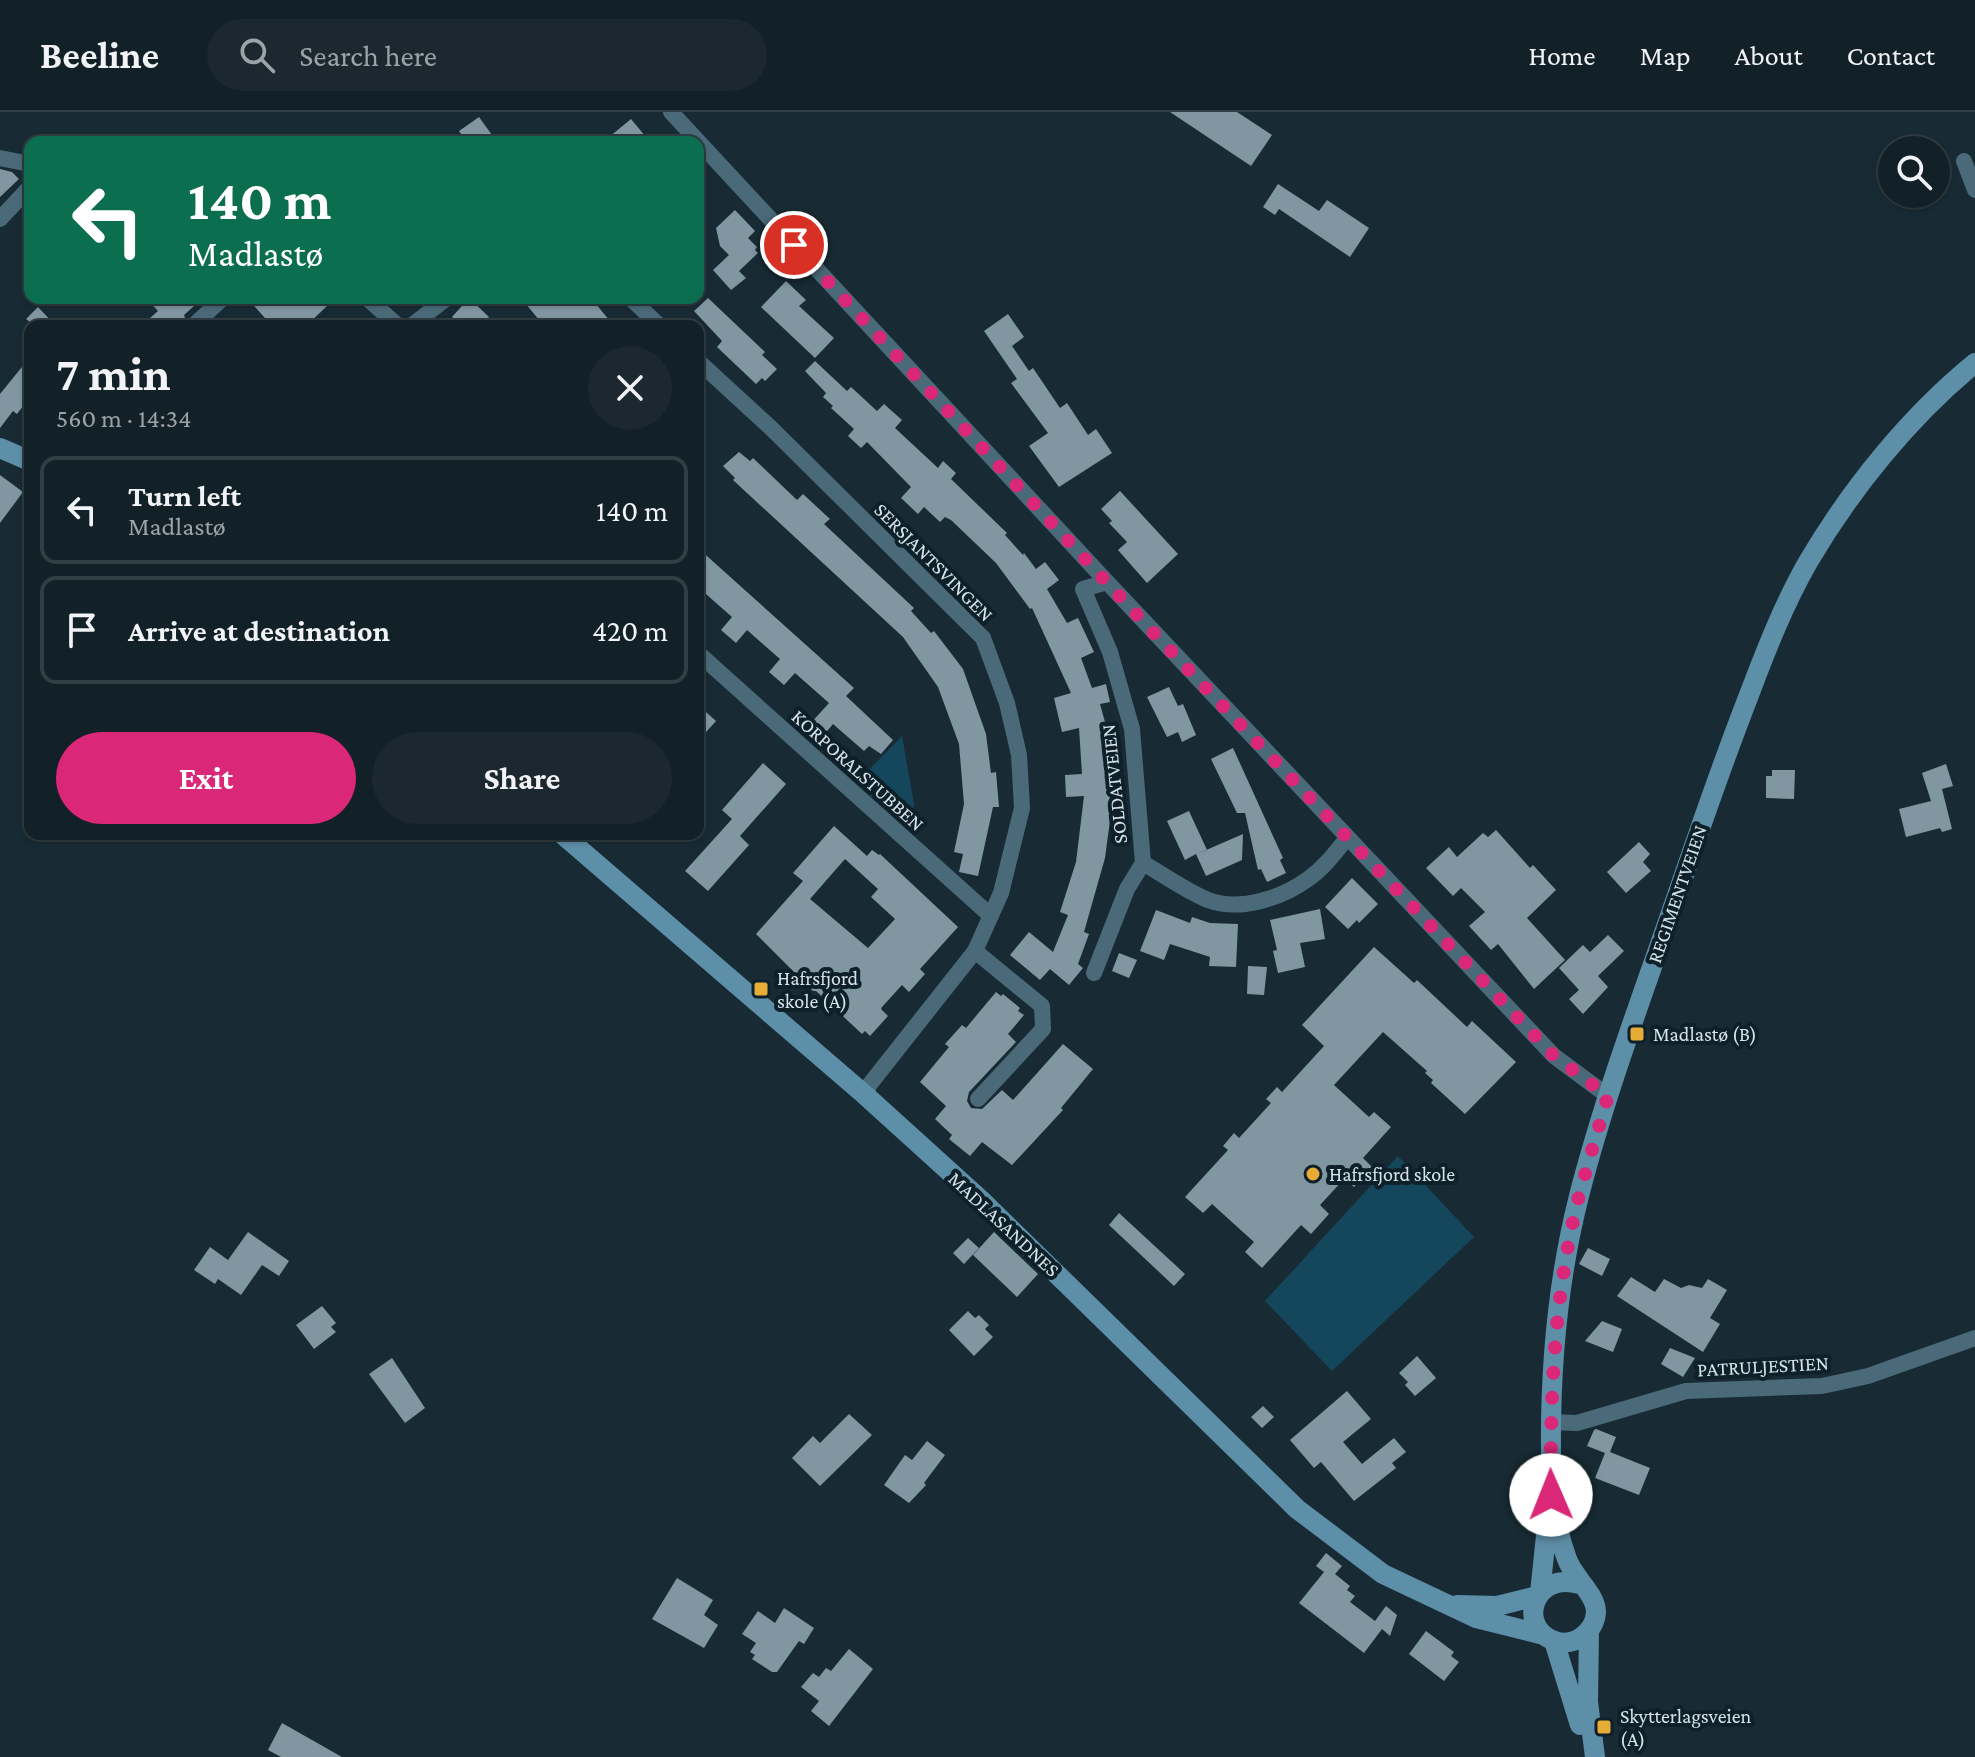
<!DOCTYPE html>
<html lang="en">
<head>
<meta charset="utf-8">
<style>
	body { margin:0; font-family:"Crimson Pro",serif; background:#1b282f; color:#f1f3f6; height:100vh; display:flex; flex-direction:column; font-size:30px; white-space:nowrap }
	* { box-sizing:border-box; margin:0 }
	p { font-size:26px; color:#9ca3a7 }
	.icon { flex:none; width:44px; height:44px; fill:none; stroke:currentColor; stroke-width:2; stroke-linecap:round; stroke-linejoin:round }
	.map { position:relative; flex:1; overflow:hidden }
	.side { position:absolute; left:24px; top:208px; width:680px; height:520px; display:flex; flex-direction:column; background:#122027; border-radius:16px; box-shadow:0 2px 6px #0004,0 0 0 2px #313e44 }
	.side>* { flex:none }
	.guide { position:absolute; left:24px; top:24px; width:680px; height:168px; border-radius:16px; box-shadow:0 2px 6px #0004,0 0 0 2px #313e44; background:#0b6e4f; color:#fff; overflow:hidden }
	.controls { position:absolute; left:1878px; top:24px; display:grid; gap:16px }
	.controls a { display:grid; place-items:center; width:72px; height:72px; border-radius:50%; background:#122027; box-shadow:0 2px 6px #0004,0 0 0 2px #313e44; font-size:40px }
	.pin { position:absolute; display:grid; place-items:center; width:68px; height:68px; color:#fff; margin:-34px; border:4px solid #fff; border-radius:50%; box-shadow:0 2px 8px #0007 }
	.me { position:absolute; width:88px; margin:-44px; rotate:359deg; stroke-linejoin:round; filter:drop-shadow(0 0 6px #0008) }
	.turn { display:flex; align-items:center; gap:28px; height:168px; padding:0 32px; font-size:36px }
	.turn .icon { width:104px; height:104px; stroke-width:2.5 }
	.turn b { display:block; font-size:56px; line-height:68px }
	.round { display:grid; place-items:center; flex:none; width:84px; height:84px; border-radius:42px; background:#1b282f }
	.summary { display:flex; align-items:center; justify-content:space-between; height:136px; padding:0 32px }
	h1 { font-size:48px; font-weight:700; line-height:60px }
	.primary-button { display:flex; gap:16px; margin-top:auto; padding:16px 32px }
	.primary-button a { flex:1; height:92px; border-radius:48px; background:#db2777; color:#fff; font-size:32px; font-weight:700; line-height:92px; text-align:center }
	.primary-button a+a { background:#1b282f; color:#f1f3f6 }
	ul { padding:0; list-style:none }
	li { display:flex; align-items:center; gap:24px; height:108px; margin:0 16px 12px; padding:0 16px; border:4px solid #313e44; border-radius:16px }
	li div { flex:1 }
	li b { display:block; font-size:30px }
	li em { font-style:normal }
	header { display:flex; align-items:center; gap:48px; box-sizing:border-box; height:112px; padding:0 40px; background:#122027; border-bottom:2px solid #313e44 }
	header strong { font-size:38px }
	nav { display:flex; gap:44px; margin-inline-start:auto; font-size:28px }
	.search { width:560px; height:72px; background:#1b282f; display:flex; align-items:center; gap:20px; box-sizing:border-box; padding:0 28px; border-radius:44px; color:#9ca3a7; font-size:30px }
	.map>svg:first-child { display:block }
	.green { fill:#14465c }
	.building { fill:#8096a1; fill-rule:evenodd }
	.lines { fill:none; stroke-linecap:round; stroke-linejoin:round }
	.street { stroke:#4b6a79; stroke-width:16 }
	.secondary { stroke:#5d8fa8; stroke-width:20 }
	.route { stroke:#db2777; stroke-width:14; stroke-dasharray:0 25.2 }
	.poi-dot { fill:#e6ac36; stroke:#0e212a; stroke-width:3 }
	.labels { text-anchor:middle; stroke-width:8; stroke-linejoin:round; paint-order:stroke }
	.street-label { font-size:20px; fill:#d7e3e9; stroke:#0e212a }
	.poi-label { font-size:20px; fill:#d7e3e9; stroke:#0e212a; text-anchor:start }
</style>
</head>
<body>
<header>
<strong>Beeline</strong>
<div class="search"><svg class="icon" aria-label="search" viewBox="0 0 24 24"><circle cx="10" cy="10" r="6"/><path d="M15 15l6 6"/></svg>Search here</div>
<nav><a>Home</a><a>Map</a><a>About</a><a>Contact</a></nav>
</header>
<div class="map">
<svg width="1975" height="1645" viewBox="0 0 1975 1645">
	<rect width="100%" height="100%" fill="#182b34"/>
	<path class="green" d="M902,624L914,692L909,718L856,671Z
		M1398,1044L1474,1125L1332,1259L1265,1189Z"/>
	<path class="building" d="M1170,0H1237L1272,23L1251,54Z
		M479,5L497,30H467L459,19Z
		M631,7L650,30H603Z
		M0,57L12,60L19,67L0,85Z
		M1278,72L1319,99L1327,88L1369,116L1350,145L1279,97L1275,103L1263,95Z
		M735,98L755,119L748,126L757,135L755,138L758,141L739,159L746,166L731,178L713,158L729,143L720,134L716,116Z
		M786,169L806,188L799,194L834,226L815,246L761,195Z
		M146,186H203L184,203L185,206L177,214H141L158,199Z
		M247,186H319L327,194L306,214H272Z
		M469,186L489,205L481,214H461L452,205Z
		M521,186H591L614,214H544Z
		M708,186L765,240L762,243L777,257L765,269L762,266L756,272L717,235L722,229L694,199Z
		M38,195L56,214H35L26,207Z
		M1008,202L1024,225L1012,234L1029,259L1033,256L1060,296L1067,291L1088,323L1096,317L1112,341L1059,375L1029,334L1048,321L1011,271L1017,267L984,219Z
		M30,245V285L17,302L13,299L0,316V282Z
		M815,249L847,279L851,275L877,299L884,292L902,308L895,316L938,356L943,349L956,361L951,367L1007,421L1005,423L1023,443L1024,441L1036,457L1045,450L1059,468L1047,477L1067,511L1078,506L1094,540L1081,546L1092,576L1106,572L1110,590L1100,592L1105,610L1101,611L1109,641L1111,701L1105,746L1084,820L1089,822L1078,852L1083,856L1069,873L1050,857L1040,868L1010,843L1029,820L1053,840L1068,803L1060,800L1076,750L1084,684L1066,685L1065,663L1082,662L1079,616L1062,620L1054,586L1071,581L1032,496L1030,497L996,451L951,408L945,405L940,410L924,395L918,402L901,386L911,375L867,330L861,336L848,324L854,317L831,296L833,294L823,285L826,281L805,259Z
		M739,340L750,349L753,346L797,388L803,382L830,407L824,412L914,496L911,499L931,521L934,519L963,557L986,622L991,661L996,660L999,695H993L978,764L959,760L963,742L954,740L964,692L959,632L938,575L903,525L733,368L735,366L723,354Z
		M0,363L23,380L0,411Z
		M1120,379L1178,442L1147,471L1118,438L1127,430L1109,411L1112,409L1101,397Z
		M698,436L854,576L846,584L893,628L881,642L869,634L864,639L833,612L823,624L810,612L829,591L795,561L784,573L769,560L780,547L747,518L736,531L721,518L732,505L698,475Z
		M1169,575L1178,594L1183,592L1196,623L1182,630L1178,620L1167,625L1147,585Z
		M698,593L716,609L698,629Z
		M1233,636L1283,746L1280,748L1286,761L1267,770L1261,757L1258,758L1245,701H1237L1211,647Z
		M763,651L786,672L740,724L749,733L708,779L685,759L732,707L722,698Z
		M1946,652L1953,674L1942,677L1952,717L1942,720L1940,716L1906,725L1899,697L1931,689L1922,661Z
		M1772,658H1795L1794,687L1766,686V664H1772Z
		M1189,699L1207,738L1197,742L1243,722L1242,748L1206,764L1196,742L1185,748L1167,709Z
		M834,714L867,744L872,738L879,743L880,742L958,815L920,857L925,862L909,880L902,873L882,895L881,897L888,904L870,924L865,919L862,922L816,879H813L756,822L803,769L793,761ZM845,747L878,777L871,785L895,807L868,836L810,787Z
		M1496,718L1530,756L1533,753L1556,778L1527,806L1565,848L1534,877L1498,832L1491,838L1469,814L1485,800L1461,776L1453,784L1426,756L1449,735L1457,745L1483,721L1488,725Z
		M1639,730L1650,742L1643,750L1651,759L1626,781L1607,760Z
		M1352,766L1378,792L1359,811L1357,808L1348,817L1325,795Z
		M1320,797L1325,827L1300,831L1305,855L1278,861L1273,839L1277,838L1270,808Z
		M1156,798L1190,811L1192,805L1210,811L1238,812L1236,855L1209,854L1210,845L1170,832L1164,848L1140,839Z
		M1608,823L1624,839L1598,864L1608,875L1583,902L1569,887L1579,878L1559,856L1583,833L1590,840Z
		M1374,835L1414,871L1417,868L1467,915L1472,909L1516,950L1465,1002L1431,971L1433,968L1425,961L1427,959L1383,920L1334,973L1369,1005L1374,1000L1391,1015L1363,1046L1372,1055L1354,1075L1345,1066L1320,1093L1329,1102L1311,1122L1301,1113L1262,1156L1245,1140L1254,1130L1212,1092L1203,1101L1185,1085L1228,1038L1223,1034L1234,1021L1239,1026L1271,991L1266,987L1277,975L1282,980L1324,934L1302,913Z
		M1119,841L1137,848L1129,866L1112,859Z
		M1248,854L1267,855L1264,883L1247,882Z
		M996,880L1001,884L1003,882L1020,896L1018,899L1024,903L1008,922L1016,930L969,980L967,989L971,996L982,997L1002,978L1013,988L1063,932L1093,957L1061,996L1063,998L1012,1053L982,1030L970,1044L949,1027L952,1023L935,1007L946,994L920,970L949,935L945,932L962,913L966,916Z
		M1119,1101L1185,1162L1174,1174L1109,1113Z
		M248,1120L289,1149L279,1164L262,1153L241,1183L218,1167L215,1172L194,1158L210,1135L228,1148Z
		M994,1120L1038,1162L1017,1185L973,1143Z
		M968,1126L979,1136L964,1152L953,1141Z
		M1588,1136L1610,1147L1602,1164L1579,1152Z
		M1631,1165L1655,1180L1664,1167L1681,1176L1689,1173L1702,1176L1708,1167L1727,1178L1710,1206L1720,1212L1703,1240L1617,1184Z
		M322,1194L336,1211L331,1215L336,1220L314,1237L296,1213Z
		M968,1199L975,1206L979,1203L989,1213L985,1217L993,1225L974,1244L949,1218Z
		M1602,1209L1622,1217L1613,1240L1585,1229Z
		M1670,1236L1695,1246L1683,1265L1661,1252Z
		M1417,1244L1436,1266L1415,1284L1405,1273L1408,1270L1399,1261Z
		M392,1246L425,1296L405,1311L369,1262Z
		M1347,1279L1371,1307L1343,1330L1362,1352L1394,1326L1406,1340L1392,1351L1396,1356L1354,1389L1321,1350L1314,1356L1290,1328Z
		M1263,1294L1274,1305L1262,1316L1251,1305Z
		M849,1302L872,1323L820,1374L792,1346L813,1324L820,1331Z
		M1596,1317L1616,1325L1610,1340L1650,1356L1639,1383L1595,1366L1605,1341L1587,1334L1594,1318Z
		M927,1329L945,1343L924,1371L926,1373L909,1391L884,1373L905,1343L912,1348Z
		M1326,1441L1342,1454L1335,1462L1350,1474L1347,1478L1355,1484L1350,1490L1375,1509L1386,1494L1397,1503L1390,1524L1382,1517L1364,1541L1299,1491L1324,1460L1316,1454Z
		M677,1466L713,1488L704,1503L718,1513L704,1536L652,1507Z
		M784,1496L814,1516L804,1532L799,1529L777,1560H772L752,1547L755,1543L750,1540L756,1531L742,1522L758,1499L775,1511Z
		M1426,1519L1454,1540L1451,1544L1459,1550L1444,1569L1409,1542Z
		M849,1537L873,1557L829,1614L811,1599L819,1589L801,1575L813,1561L819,1565L826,1556L831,1559Z
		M282,1611L342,1645H281L268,1638Z"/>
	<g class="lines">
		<path class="street" d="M671,0L1107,470L1554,944L1608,984
			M0,46L30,52
			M1964,49L1975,78
			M0,107L30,75
			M367,186L398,214
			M630,186L660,214
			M193,214L223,186
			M411,214L447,186
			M698,249L771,316L983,526L1007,591L1019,643L1022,696L1001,781L975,839L870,972L865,983
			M1107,470L1083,477L1110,540L1132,617L1143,751C1164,763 1186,779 1208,788C1240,800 1282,786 1308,767C1324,756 1335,741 1347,726
			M698,541L991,804
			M975,839L1042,894L1043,917L978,987
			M1094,861L1127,777L1143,751
			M1550,1310L1577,1311L1686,1279L1822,1274L1868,1264L1975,1226"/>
		<path class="secondary" d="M0,336L30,349
			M562,722L865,983L982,1089L1297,1397L1383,1462L1476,1506L1544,1523
			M1579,1472C1534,1459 1517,1513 1552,1528C1572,1537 1595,1521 1596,1500C1596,1482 1573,1465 1567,1447C1554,1413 1551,1378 1551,1342C1550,1256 1558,1167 1579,1084C1607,975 1648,869 1684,763C1705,702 1726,642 1749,583C1766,538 1784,492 1808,450C1851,377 1909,305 1975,251
			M1540,1481L1549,1395
			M1457,1493L1497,1494L1537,1484
			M1589,1518L1588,1590L1595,1645
			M1554,1529L1580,1613"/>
	</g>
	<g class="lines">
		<path class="route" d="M794,133L1150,517L1554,944L1608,984C1598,1018 1588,1051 1579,1084C1554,1182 1550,1283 1551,1383"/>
	</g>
	<g class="poi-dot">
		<rect x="753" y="869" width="16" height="16" rx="4"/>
		<rect x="1629" y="914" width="16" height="16" rx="4"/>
		<circle cx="1313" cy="1062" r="8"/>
		<rect x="1596" y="1607" width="16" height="16" rx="4"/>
	</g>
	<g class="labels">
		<g class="street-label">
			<text transform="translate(934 450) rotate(45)" y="7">SERSJANTSVINGEN</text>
			<text transform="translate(858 658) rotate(42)" y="7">KORPORALSTUBBEN</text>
			<text transform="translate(1114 672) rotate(-96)" y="7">SOLDATVEIEN</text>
			<text transform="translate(1677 782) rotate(-71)" y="7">REGIMENTVEIEN</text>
			<text transform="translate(1004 1112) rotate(43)" y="7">MADLASANDNES</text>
			<text transform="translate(1763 1254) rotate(-3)" y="7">PATRULJESTIEN</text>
		</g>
		<g class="poi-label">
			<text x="777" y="873">Hafrsfjord<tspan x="777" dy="23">skole (A)</tspan></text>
			<text x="1653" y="929">Madlastø (B)</text>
			<text x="1329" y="1069">Hafrsfjord skole</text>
			<text x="1620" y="1611">Skytterlagsveien<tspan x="1620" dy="23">(A)</tspan></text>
		</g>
	</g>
</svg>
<div class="controls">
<a><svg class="icon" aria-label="search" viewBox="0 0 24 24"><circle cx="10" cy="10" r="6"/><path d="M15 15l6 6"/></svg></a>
</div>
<div class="pin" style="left:794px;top:133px;background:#d93025"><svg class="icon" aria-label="arrive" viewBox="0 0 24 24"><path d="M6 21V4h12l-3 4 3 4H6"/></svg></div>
<svg class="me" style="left:1551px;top:1383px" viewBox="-20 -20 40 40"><circle r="19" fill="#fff"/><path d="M0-13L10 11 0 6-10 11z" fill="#db2777"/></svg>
<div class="guide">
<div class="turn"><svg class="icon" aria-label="left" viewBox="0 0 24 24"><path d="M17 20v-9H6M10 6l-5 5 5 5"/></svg><div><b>140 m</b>Madlastø</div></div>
</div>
<section class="side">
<div class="summary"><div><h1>7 min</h1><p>560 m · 14:34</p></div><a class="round"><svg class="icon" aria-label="close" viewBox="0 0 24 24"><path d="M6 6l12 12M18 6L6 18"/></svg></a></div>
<ul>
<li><svg class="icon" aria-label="left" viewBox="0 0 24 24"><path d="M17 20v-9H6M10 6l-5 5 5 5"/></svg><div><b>Turn left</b><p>Madlastø</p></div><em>140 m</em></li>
<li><svg class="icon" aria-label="arrive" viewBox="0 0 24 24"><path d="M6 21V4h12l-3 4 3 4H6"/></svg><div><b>Arrive at destination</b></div><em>420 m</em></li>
</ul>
<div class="primary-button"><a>Exit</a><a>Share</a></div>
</section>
</div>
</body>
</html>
